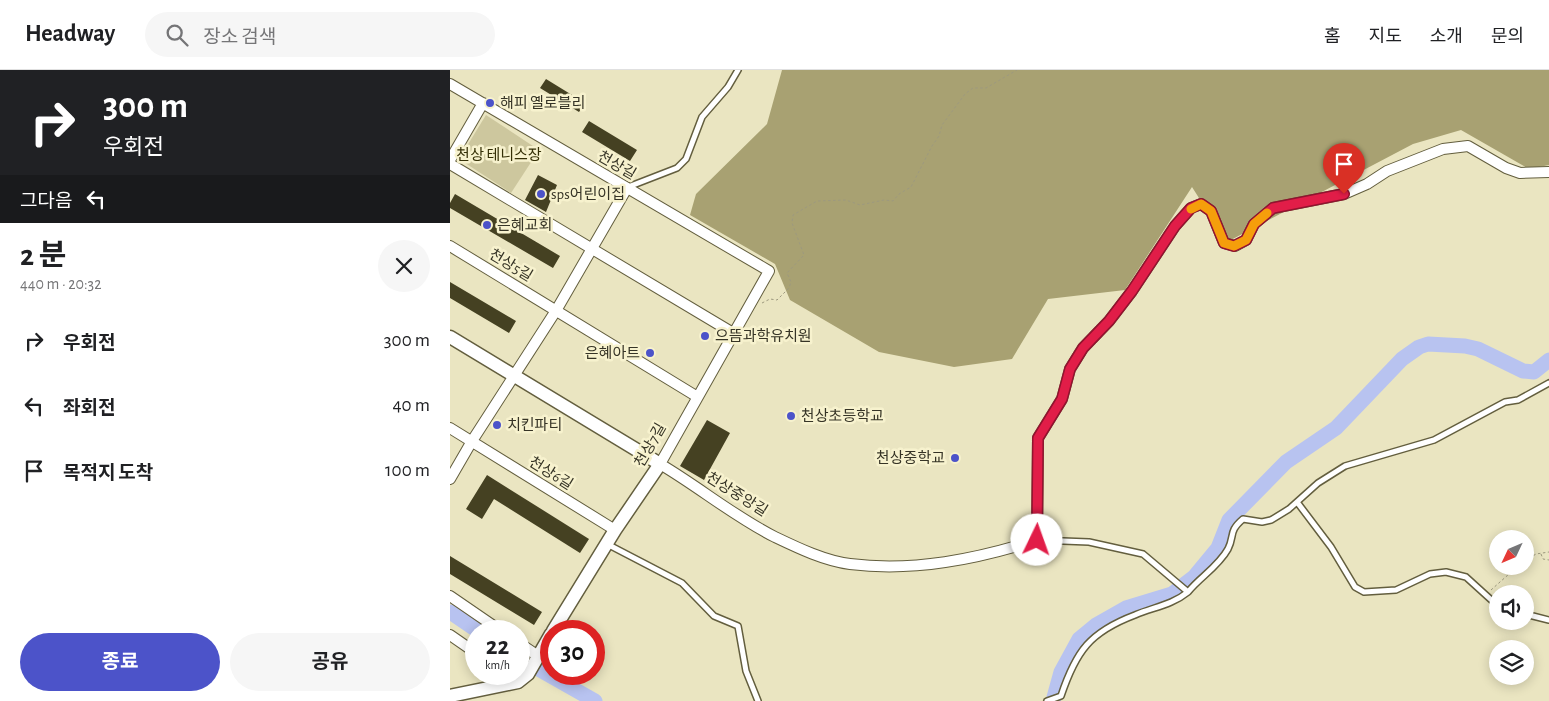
<!DOCTYPE html>
<html lang="ko">
<head>
<meta charset="utf-8">
<style>
	body { margin:0; font-family:"Alegreya Sans","Noto Sans KR",sans-serif; background:#f6f6f6; color:#202124; height:100vh; display:flex; flex-direction:column; font-size:19px; white-space:nowrap }
	* { box-sizing:border-box; margin:0 }
	p { font-size:16px; color:#757577 }
	.icon { flex:none; width:28px; height:28px; fill:none; stroke:currentColor; stroke-width:2; stroke-linecap:round; stroke-linejoin:round }
	.map { position:relative; flex:1; overflow:hidden }
	.drawer { display:flex; flex-direction:column; background:#fff; width:450px }
	.drawer>* { flex:none }
	.guide { background:#202124; color:#fff; overflow:hidden }
	.needle { width:32px; rotate:226deg }
	.controls { position:absolute; left:1039px; top:460px; display:grid; gap:10px }
	.controls a { display:grid; place-items:center; width:45px; height:45px; border-radius:50%; background:#fff; box-shadow:0 2px 12px #0003; font-size:25px }
	.speed { position:absolute; left:15px; top:550px; display:flex; gap:10px; font-size:25px; font-weight:700; text-align:center }
	.speed>* { display:grid; place-content:center; width:65px; height:65px; border-radius:50%; background:#fff; box-shadow:0 2px 12px #0003; line-height:1 }
	.speed small { font-size:12px; font-weight:400 }
	.speed .limit { border:8px solid #d22; background:#fff; color:#111 }
	.pin { position:absolute; display:grid; place-items:center; width:42px; height:42px; color:#fff; margin:-51px -21px; border-radius:50% 50% 50% 0; rotate:-45deg; box-shadow:0 0 5px #0007 }
	.pin .icon { rotate:45deg }
	.me { position:absolute; width:55px; margin:-28px; rotate:3deg; stroke-linejoin:round; filter:drop-shadow(0 0 4px #0008) }
	.turn { display:flex; align-items:center; gap:18px; height:105px; padding:0 20px; font-size:22px }
	.turn .icon { width:65px; height:65px; stroke-width:2.5 }
	.turn b { display:block; font-size:35px; line-height:42px }
	.then { display:flex; align-items:center; height:48px; padding:0 20px; background:#0003; gap:10px; font-size:19px }
	.round { display:grid; place-items:center; flex:none; width:52px; height:52px; border-radius:26px; background:#f6f6f6 }
	.summary { display:flex; align-items:center; justify-content:space-between; height:85px; padding:0 20px }
	h1 { font-size:30px; font-weight:700; line-height:38px }
	.primary-button { display:flex; gap:10px; margin-top:auto; padding:10px 20px }
	.primary-button a { flex:1; height:58px; border-radius:30px; background:#4c53c9; color:#fff; font-size:20px; font-weight:700; line-height:58px; text-align:center }
	.primary-button a+a { background:#f6f6f6; color:#202124 }
	ul { padding:0; list-style:none }
	li { display:flex; align-items:center; gap:15px; height:65px; padding:0 20px }
	li div { flex:1 }
	li b { display:block; font-size:19px }
	li em { font-style:normal }
	header { display:flex; align-items:center; gap:30px; box-sizing:border-box; height:70px; padding:0 25px; background:#fff; border-bottom:1px solid #e0e0e0 }
	header strong { font-size:24px }
	nav { display:flex; gap:28px; margin-inline-start:auto; font-size:18px }
	.search { width:350px; height:45px; background:#f6f6f6; display:flex; align-items:center; gap:12px; box-sizing:border-box; padding:0 18px; border-radius:28px; color:#757577; font-size:19px }
	main { display:flex; flex:1; min-height:0 }
	.map>svg:first-child { display:block }
	.green { fill:#cdc79e }
	.forest { fill:#a8a172 }
	.lines { fill:none; stroke-linecap:round; stroke-linejoin:round }
	.river { stroke:#b8c3f0; stroke-width:15 }
	.building { fill:#454122 }
	.service-casing { stroke:#635e3e; stroke-width:8 }
	.minor-casing { stroke:#635e3e; stroke-width:12 }
	.tertiary-casing { stroke:#635e3e; stroke-width:15 }
	.path { stroke:#9d997f; stroke-width:1; stroke-dasharray:2.5 2.5; stroke-linecap:butt }
	.service { stroke:#fff; stroke-width:5 }
	.minor { stroke:#fff; stroke-width:10 }
	.tertiary { stroke:#fff; stroke-width:12 }
	.route-casing { stroke:#92132f; stroke-width:12 }
	.route { stroke:#e11d48; stroke-width:9 }
	.slow { stroke:#f59e0b; stroke-width:9 }
	.poi-dot { fill:#4c53c9; stroke:#f7f2ce; stroke-width:2 }
	.labels { text-anchor:middle; stroke-width:5; stroke-linejoin:round; paint-order:stroke }
	.poi-label { font-size:15px; fill:#363426; stroke:#f7f2ce; text-anchor:start }
	.park-label { font-size:15px; fill:#342f06; stroke:#f7f2ce }
	.street-label { font-size:15px; fill:#363426; stroke:#f7f2ce }
</style>
</head>
<body>
<header>
<strong>Headway</strong>
<div class="search"><svg class="icon" aria-label="search" viewBox="0 0 24 24"><circle cx="10" cy="10" r="6"/><path d="M15 15l6 6"/></svg>장소 검색</div>
<nav><a>홈</a><a>지도</a><a>소개</a><a>문의</a></nav>
</header>
<main>
<section class="drawer">
<div class="guide">
<div class="turn"><svg class="icon" aria-label="right" viewBox="0 0 24 24"><path d="M7 20v-9h11M14 6l5 5-5 5"/></svg><div><b>300 m</b>우회전</div></div>
<div class="then">그다음<svg class="icon" aria-label="left" viewBox="0 0 24 24"><path d="M17 20v-9H6M10 6l-5 5 5 5"/></svg></div>
</div>
<div class="summary"><div><h1>2 분</h1><p>440 m · 20:32</p></div><a class="round"><svg class="icon" aria-label="close" viewBox="0 0 24 24"><path d="M6 6l12 12M18 6L6 18"/></svg></a></div>
<ul>
<li><svg class="icon" aria-label="right" viewBox="0 0 24 24"><path d="M7 20v-9h11M14 6l5 5-5 5"/></svg><div><b>우회전</b></div><em>300 m</em></li>
<li><svg class="icon" aria-label="left" viewBox="0 0 24 24"><path d="M17 20v-9H6M10 6l-5 5 5 5"/></svg><div><b>좌회전</b></div><em>40 m</em></li>
<li><svg class="icon" aria-label="arrive" viewBox="0 0 24 24"><path d="M6 21V4h12l-3 4 3 4H6"/></svg><div><b>목적지 도착</b></div><em>100 m</em></li>
</ul>
<div class="primary-button"><a>종료</a><a>공유</a></div>
</section>
<div class="map">
<svg width="1099" height="631" viewBox="0 0 1099 631">
	<rect width="100%" height="100%" fill="#eae5c1"/>
	<path class="green" d="M36,45L89,80L61,123L9,89Z"/>
	<path class="forest" d="M332,0H1099V95L1079,99L1011,60L963,74L777,172L742,117L675,220L598,229L562,289L504,297L429,282L340,230L325,194L240,145L246,124L317,54Z"/>
	<g class="lines">
		<path class="river" d="M0,542L28,561
			M69,588L145,631
			M603,631L611,602L629,569L646,555L676,538L722,524L744,507L768,478L779,450L836,392L886,358L952,289L969,277L978,274L1015,276L1028,279L1073,301L1084,302L1099,290"/>
	</g>
	<path class="building" d="M96,9L135,33L129,42L90,18Z
		M139,51L187,80L180,91L132,62Z
		M88,105L107,115L96,142L75,130Z
		M5,124L110,186L103,198L0,138V133Z
		M0,212L66,251L59,263L0,228Z
		M257,350L280,363L254,410L230,396Z
		M37,405L139,469L130,483L44,429L32,449L16,439Z
		M0,486L92,542L84,555L0,504Z"/>
	<g class="lines">
		<defs>
			<path id="service" d="M178,117L227,98L236,89L252,47L278,17L288,0
				M847,432L881,477L905,517L914,522L946,520L980,504L996,502L1016,507L1048,536
				M587,470L639,472L693,484L738,522C750,507 768,497 778,479C785,465 778,462 793,449L812,452L821,450L839,439L868,413L895,396L984,370L1055,332L1068,330L1099,313
				M157,474L232,513L264,546L288,556L296,601L308,631
				M1075,544L1099,550
				M597,631L611,626C626,581 640,562 685,545C704,537 722,535 738,522"/>
			<path id="minor" d="M0,14L319,201L210,394C249,417 285,447 325,467C348,478 375,491 400,494C464,502 527,489 587,470L588,368L612,329L620,299L633,278L659,251L682,221L725,156L741,138L751,134L761,141L774,173L785,176L796,170L804,154L823,138L894,124L917,114L937,101L993,79L1018,76L1056,98L1070,103L1099,102
				M0,90L33,33
				M0,94L283,263
				M0,176L246,326
				M0,358L165,460
				M0,409L22,371L107,239L177,118
				M0,526L51,561
				M0,565L26,583
				M69,573L88,586
				M56,604L68,612"/>
			<path id="tertiary" d="M0,267L210,394L165,460L103,561
				M0,626L68,612L78,604L101,564"/>
		</defs>
		<use href="#service" class="service-casing"/>
		<use href="#minor" class="minor-casing"/>
		<use href="#tertiary" class="tertiary-casing"/>
		<path class="path" d="M312,233L320,229L327,230L339,218L341,212L337,203L354,185L342,153L343,145L367,131L396,130L410,135L434,130L443,131L449,124L461,117L482,76L489,66L492,55L515,24L523,18H536L567,0
			M1091,484L1093,489L1099,490
			M1075,491L1086,484L1099,482
			M1041,520L1068,496"/>
		<use href="#service" class="service"/>
		<use href="#minor" class="minor"/>
		<use href="#tertiary" class="tertiary"/>
	</g>
	<g class="lines">
		<defs>
			<path id="route" d="M587,470L588,368L612,329L620,299L633,278L659,251L682,221L725,156L741,138L751,134L761,141L774,173L784,176L796,170L804,154L823,138L894,124"/>
		</defs>
		<use href="#route" class="route-casing"/>
		<use href="#route" class="route"/>
		<path class="slow" d="M741,139L751,134L761,141L774,173L784,176L796,170L804,154L817,143"/>
	</g>
	<g class="poi-dot">
		<circle cx="40" cy="33" r="5"/>
		<circle cx="91" cy="124" r="5"/>
		<circle cx="37" cy="155" r="5"/>
		<circle cx="255" cy="266" r="5"/>
		<circle cx="200" cy="283" r="5"/>
		<circle cx="341" cy="346" r="5"/>
		<circle cx="47" cy="355" r="5"/>
		<circle cx="505" cy="388" r="5"/>
	</g>
	<g class="labels">
		<g class="poi-label">
			<text x="50" y="38">해피 옐로블리</text>
			<text x="101" y="129">sps어린이집</text>
			<text x="47" y="160">은혜교회</text>
			<text x="265" y="271">으뜸과학유치원</text>
			<text x="190" y="288" text-anchor="end">은혜아트</text>
			<text x="351" y="351">천상초등학교</text>
			<text x="57" y="360">치킨파티</text>
			<text x="495" y="393" text-anchor="end">천상중학교</text>
		</g>
		<g class="park-label">
			<text x="49" y="90">천상 테니스장</text>
		</g>
		<g class="street-label">
			<text transform="translate(167 95) rotate(30)" y="5">천상길</text>
			<text transform="translate(61 195) rotate(31)" y="5">천상5길</text>
			<text transform="translate(200 375) rotate(-60)" y="5">천상7길</text>
			<text transform="translate(101 403) rotate(32)" y="5">천상6길</text>
			<text transform="translate(287 424) rotate(32)" y="5">천상중앙길</text>
		</g>
	</g>
</svg>
<div class="controls">
<a><svg class="needle" viewBox="-14 -14 28 28"><path d="M0-13l5 13h-10z" fill="#e53935"/><path d="M0 13l5-13h-10z" fill="#757577"/></svg></a>
<a><svg class="icon" aria-label="sound" viewBox="0 0 24 24"><path d="M4 9h4l5-4v14l-5-4H4zM17 9q2 3 0 6"/></svg></a>
<a><svg class="icon" aria-label="layers" viewBox="0 0 24 24"><path d="M12 4l9 5-9 5-9-5zM3 14l9 5 9-5"/></svg></a>
</div>
<div class="speed"><div>22<small>km/h</small></div><div class="limit">30</div></div>
<div class="pin" style="left:894px;top:124px;background:#d93025"><svg class="icon" aria-label="arrive" viewBox="0 0 24 24"><path d="M6 21V4h12l-3 4 3 4H6"/></svg></div>
<svg class="me" style="left:587px;top:470px" viewBox="-20 -20 40 40"><circle r="19" fill="#fff"/><path d="M0-13L10 11 0 6-10 11z" fill="#e11d48"/></svg>
</div>
</main>
</body>
</html>
